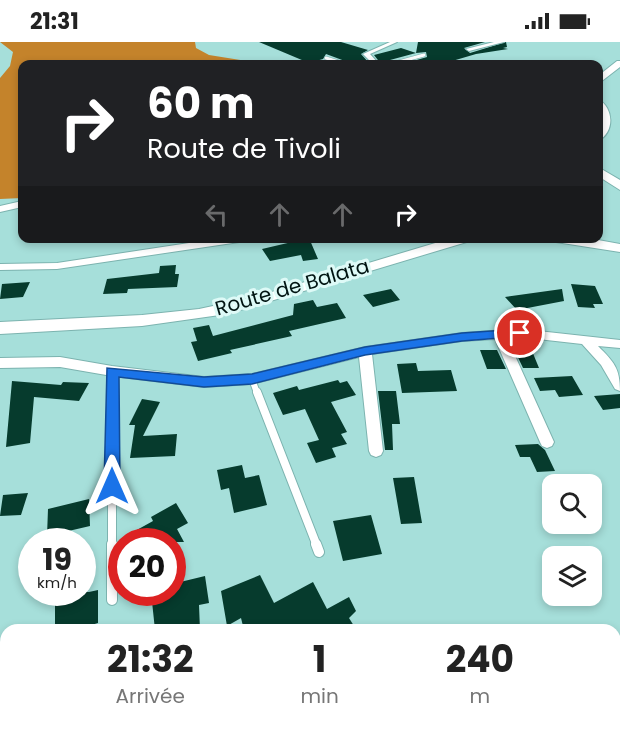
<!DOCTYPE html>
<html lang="fr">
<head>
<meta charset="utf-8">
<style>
	body { margin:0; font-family:Poppins,sans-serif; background:#f2f2f2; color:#222; height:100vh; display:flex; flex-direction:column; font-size:22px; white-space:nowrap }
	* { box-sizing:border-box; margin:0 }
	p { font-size:20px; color:#767676 }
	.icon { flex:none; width:33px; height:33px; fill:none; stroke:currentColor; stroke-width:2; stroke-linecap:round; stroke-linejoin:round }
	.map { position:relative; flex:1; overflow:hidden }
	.sheet { position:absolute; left:0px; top:582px; width:621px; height:116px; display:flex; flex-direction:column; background:#fff; border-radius:18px 18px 0 0; box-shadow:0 3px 9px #0003 }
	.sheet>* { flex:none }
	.banner { position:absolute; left:18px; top:18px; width:585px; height:183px; border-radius:12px; box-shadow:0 3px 9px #0003; background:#202124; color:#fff; overflow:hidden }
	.fabs { position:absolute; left:542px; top:432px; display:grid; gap:12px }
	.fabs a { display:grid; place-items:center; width:60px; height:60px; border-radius:12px; background:#fff; box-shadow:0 3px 9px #0003; font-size:30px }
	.speed { position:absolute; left:18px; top:486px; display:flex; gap:12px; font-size:30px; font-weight:700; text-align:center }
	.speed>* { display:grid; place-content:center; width:78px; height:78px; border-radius:50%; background:#fff; box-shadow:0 3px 9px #0003; line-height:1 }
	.speed small { font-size:15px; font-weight:400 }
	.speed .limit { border:9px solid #d22; background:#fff; color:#111 }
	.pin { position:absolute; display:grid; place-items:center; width:51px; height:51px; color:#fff; margin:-26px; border:3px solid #fff; border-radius:50%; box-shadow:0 2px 6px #0007 }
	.me { position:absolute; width:66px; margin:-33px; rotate:0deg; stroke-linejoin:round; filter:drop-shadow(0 0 4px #0008) }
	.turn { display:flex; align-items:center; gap:21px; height:126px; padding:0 30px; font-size:27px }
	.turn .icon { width:78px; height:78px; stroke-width:2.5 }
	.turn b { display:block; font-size:42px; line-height:51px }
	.lanes { display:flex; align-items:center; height:57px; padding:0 30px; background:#0003; justify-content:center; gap:30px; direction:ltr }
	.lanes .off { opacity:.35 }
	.eta { display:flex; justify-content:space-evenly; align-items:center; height:102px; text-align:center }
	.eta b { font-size:36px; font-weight:700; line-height:42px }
	.status { display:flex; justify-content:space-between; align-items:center; height:42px; padding:0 30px; background:#fff; direction:ltr }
	.status svg { height:16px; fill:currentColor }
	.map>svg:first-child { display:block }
	.forest { fill:#c4832b }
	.building { fill:#063b2d }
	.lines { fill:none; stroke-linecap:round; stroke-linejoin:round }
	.lane-far3-casing { stroke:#7cb3af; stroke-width:4 }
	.lane-far2-casing { stroke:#7cb3af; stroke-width:8 }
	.lane-far1-casing { stroke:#7cb3af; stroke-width:10 }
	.lane-casing { stroke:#7cb3af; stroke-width:12 }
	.street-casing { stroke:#7cb3af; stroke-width:2 }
	.secondary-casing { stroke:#7cb3af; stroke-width:2 }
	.lane-far3 { stroke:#fff; stroke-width:3 }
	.lane-far2 { stroke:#fff; stroke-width:6 }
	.lane-far1 { stroke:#fff; stroke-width:8 }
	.lane { stroke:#fff; stroke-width:10 }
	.street { fill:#fff; fill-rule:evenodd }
	.secondary { fill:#fff; fill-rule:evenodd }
	.route { fill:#1a73e8; stroke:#114b97; stroke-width:1.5 }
	.labels { text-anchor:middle; stroke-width:6; stroke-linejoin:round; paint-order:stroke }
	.street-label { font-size:20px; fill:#001412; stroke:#defaf7 }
</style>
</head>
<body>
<div class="status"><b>21:31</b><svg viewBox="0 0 49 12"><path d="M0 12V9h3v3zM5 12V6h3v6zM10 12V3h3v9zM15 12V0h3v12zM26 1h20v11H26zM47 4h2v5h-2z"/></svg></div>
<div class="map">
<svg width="620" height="697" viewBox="0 0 620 697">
	<rect width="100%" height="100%" fill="#a6dfda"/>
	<path class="forest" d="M0,0H195L196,6L209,13L265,22H22V156L0,157V36L10,24L13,10Z"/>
	<path class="building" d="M259,0H341L368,8L361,12L370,22H353L326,12L323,17L309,21Z
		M418,0H485L464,6L470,11L506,0L507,5L503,6L508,7L476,12L442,22H403L427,15L426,10L416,11Z
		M401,6L416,11L390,18L387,22H381L374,13Z
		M309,196L318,217L303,219L301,213L270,219L262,207Z
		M176,223L175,232H179L177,245L128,247L127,251L103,252L107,237L159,231L160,224Z
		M30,240L23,255L0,257L2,242Z
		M571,242L595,244L603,262H593L595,266L578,265Z
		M391,247L400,258L373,265L363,253Z
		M562,247L564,259L517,268L505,255Z
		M313,258L317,265L337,261L346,276L289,289L292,294L230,308L232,311L198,319L191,300L197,299L193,286L209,283L213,294L293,273L294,262Z
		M514,307L532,309L539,326H523Z
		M480,308H497L506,327H487Z
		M416,321L418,329L451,328L457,349L402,351L397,322Z
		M572,334L583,353L559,355L555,348L540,349L534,336Z
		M338,338L340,341L347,339L356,353L331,360L347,390L341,392L347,402L332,406L336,415L316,421L307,401L319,398L305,367L283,373L273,351L297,344L299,348Z
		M12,339L61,343L63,340L89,341L79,359L34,355L30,401L6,405Z
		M378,349H396L400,382H392L393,408H385Z
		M620,352V366L603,368L594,354Z
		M142,357L160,360L143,394L177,392L175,414L130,416L135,383H129Z
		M538,402L545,408L555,429L537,430L530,415H520L515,403Z
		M242,423L245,436L259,433L267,463L234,471L229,446L221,448L217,428Z
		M414,435L422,481L401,482L393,436Z
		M28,451L21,473L0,474L3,453Z
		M89,457L90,484L47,494L48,467Z
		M176,461L188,481L177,487L184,500H140L135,489L153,479L151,475Z
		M371,473L382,512L343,519L333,479Z
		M260,533L274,561L313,540L327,567L349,555L356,569L349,576L354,584L347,588H244L241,576L227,584L221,549Z
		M205,534L209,561L199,563L200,588H155L151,550H172V542Z
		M98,548V581L75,588H55V562L59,560V550H89Z"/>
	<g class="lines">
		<defs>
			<path id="lane-far3" d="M326,16L345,22
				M391,22L424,13"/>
			<path id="lane-far2" d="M112,329V351
				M252,337L257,351"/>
			<path id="lane-far1" d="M112,350V504
				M257,350L317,504"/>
			<path id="lane" d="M112,502V558
				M316,502L319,510"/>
			<path id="street" d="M390,0H397L370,12L379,22H373L363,12Z
				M494,0H504L469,9L466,7Z
				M22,159V165L0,170V164Z
				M222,196H251L246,199L57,227L0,228V222L57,221Z
				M520,287L620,298V306L598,304C614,320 620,326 620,349L615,347L601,323L582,302L520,295L507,296L554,400L552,404L547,406L542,404L540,400L495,297L462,299L372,312L383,409L381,413L376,415L371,413L369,409L359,315L252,342L204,345L112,334L60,325L0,326V316L60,315L112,324L204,335L252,332L365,305L462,291Z"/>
			<path id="secondary" d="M617,19H620V25L598,42V34Z
				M598,57C614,66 615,90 598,99L601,78Z
				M598,125L620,138V148L598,134Z
				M452,196H480L227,272L142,284L0,292V280L142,273L199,267L255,255Z
				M549,196H587L620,202V210L556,200Z"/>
		</defs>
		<use href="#lane-far3" class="lane-far3-casing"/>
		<use href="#lane-far2" class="lane-far2-casing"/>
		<use href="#lane-far1" class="lane-far1-casing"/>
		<use href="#lane" class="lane-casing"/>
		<use href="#street" class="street-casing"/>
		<use href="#secondary" class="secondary-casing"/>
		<use href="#lane-far3" class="lane-far3"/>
		<use href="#lane-far2" class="lane-far2"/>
		<use href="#lane-far1" class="lane-far1"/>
		<use href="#lane" class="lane"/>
		<use href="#street" class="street"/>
		<use href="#secondary" class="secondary"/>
	</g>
	<path class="route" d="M520,287L526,291L524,294L462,299L365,313L252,342L204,345L119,335L120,444L118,449H106L104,444L107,326L204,335L252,332L365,305L462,291Z"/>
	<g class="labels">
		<g class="street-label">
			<text transform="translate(292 245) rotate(-16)" y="7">Route de Balata</text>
		</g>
	</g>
</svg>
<div class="fabs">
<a><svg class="icon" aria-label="search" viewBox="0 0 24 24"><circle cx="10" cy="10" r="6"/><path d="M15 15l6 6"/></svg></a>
<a><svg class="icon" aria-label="layers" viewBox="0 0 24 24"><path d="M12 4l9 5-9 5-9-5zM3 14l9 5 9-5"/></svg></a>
</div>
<div class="speed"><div>19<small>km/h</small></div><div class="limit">20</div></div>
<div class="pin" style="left:520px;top:291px;background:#d93025"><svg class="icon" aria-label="arrive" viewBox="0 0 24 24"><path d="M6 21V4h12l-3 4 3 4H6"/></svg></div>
<svg class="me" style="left:112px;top:444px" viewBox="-20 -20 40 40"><path d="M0-17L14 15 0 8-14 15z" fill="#1a73e8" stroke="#fff" stroke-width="4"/></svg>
<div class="banner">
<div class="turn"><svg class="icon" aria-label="right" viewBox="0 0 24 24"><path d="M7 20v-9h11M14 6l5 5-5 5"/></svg><div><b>60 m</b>Route de Tivoli</div></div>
<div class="lanes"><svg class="icon off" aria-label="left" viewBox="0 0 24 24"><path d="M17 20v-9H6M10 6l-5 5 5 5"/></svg><svg class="icon off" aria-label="ahead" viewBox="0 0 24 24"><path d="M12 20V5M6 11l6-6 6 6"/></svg><svg class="icon off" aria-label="ahead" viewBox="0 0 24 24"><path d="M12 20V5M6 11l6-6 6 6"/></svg><svg class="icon" aria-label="right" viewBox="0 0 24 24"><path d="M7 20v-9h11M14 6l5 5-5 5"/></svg></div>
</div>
<section class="sheet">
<div class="eta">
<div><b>21:32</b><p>Arrivée</p></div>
<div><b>1</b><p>min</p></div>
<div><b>240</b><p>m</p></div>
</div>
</section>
</div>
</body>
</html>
